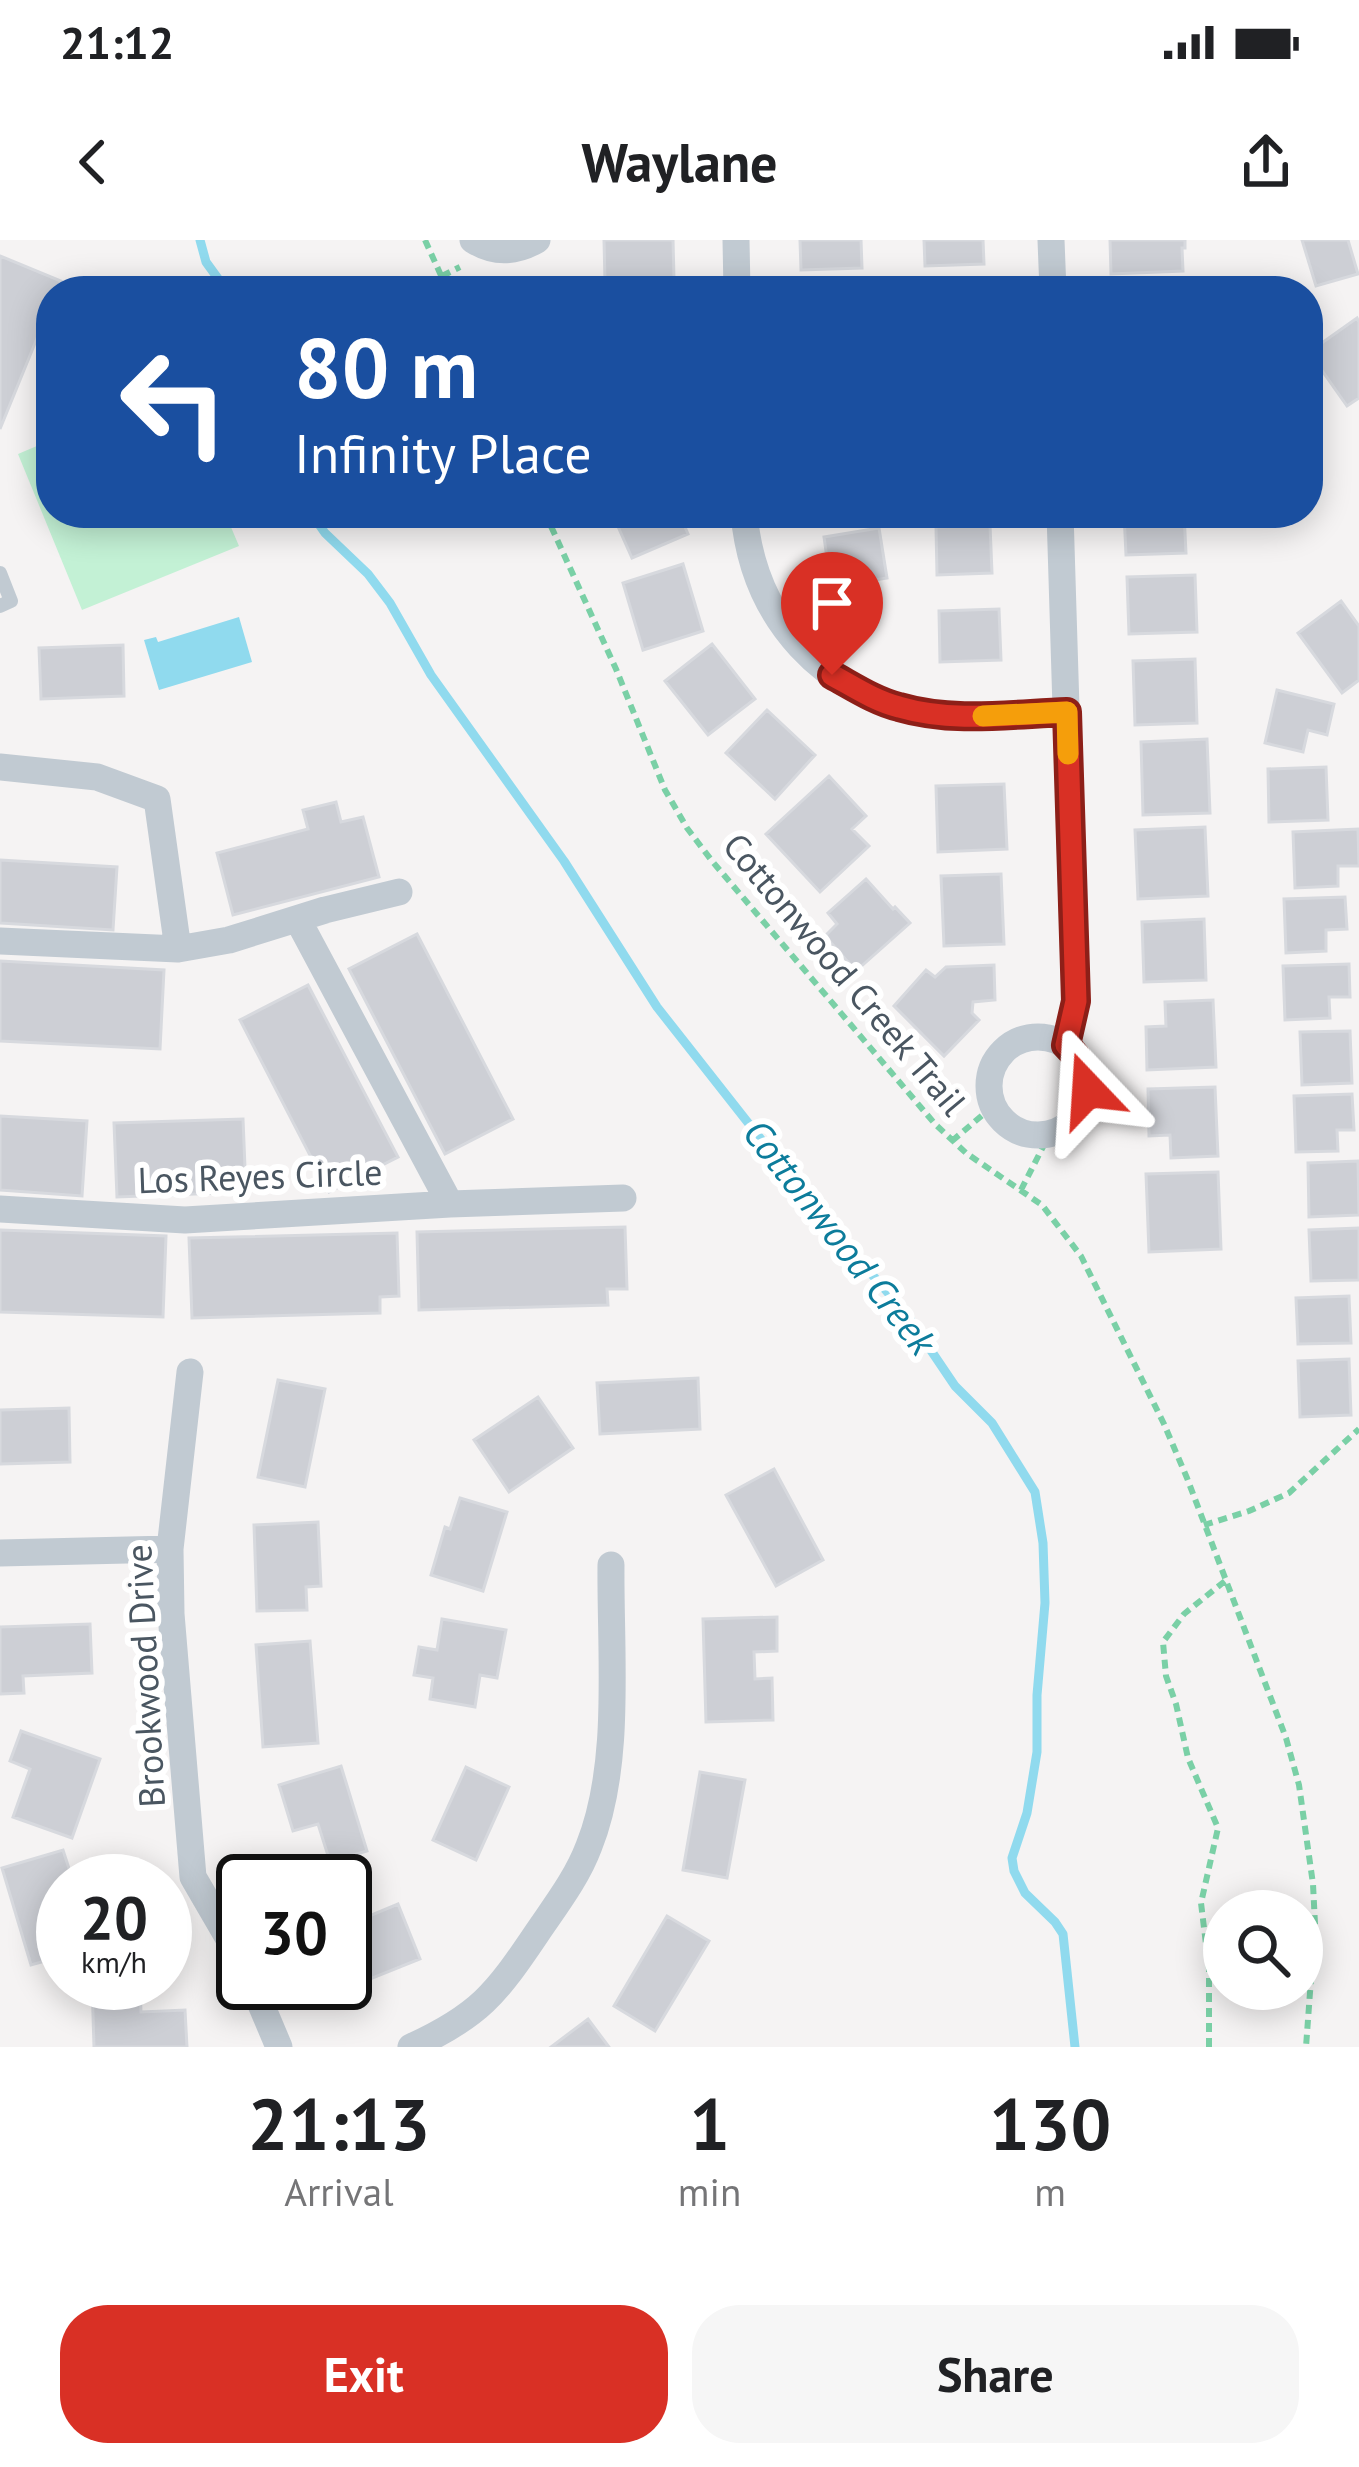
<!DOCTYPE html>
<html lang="en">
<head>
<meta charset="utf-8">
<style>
	body { margin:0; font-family:"PT Sans",sans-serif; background:#f6f6f6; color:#202124; height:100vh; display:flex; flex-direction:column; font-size:45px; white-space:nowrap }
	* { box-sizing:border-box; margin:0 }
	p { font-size:39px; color:#757577 }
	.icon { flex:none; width:66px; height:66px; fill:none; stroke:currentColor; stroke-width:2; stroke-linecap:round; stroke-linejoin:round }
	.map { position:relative; height:1807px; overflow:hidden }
	.side { display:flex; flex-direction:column; background:#fff; flex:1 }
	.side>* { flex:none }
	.banner { position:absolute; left:36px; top:36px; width:1287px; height:252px; border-radius:48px; box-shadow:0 6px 30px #0003; background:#1a4fa0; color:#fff; overflow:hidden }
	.buttons { position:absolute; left:1203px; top:1650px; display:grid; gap:24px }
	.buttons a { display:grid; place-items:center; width:120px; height:120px; border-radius:50%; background:#fff; box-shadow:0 6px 30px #0003; font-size:60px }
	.speed { position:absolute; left:36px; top:1614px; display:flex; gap:24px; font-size:60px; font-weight:700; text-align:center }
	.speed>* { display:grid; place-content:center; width:156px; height:156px; border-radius:50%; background:#fff; box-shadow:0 6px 30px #0003; line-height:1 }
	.speed small { font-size:30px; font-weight:400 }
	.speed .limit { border:6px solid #111; border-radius:18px; background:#fff; color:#111 }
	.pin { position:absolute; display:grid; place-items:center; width:102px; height:102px; color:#fff; margin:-123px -51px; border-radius:50% 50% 50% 0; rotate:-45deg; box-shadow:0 0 12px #0007 }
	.pin .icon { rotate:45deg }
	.me { position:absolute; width:132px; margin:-66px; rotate:340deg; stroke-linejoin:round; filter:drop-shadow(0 0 9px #0008) }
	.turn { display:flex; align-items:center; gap:42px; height:252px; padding:0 60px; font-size:54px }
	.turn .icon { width:156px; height:156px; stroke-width:2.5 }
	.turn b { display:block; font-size:84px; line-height:102px }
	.eta { display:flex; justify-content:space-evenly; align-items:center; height:204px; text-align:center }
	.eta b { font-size:72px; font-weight:800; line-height:84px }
	.cta { display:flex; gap:24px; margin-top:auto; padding:24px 60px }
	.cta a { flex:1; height:138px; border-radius:48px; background:#d93025; color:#fff; font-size:48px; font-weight:800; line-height:138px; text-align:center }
	.cta a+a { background:#f6f6f6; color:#202124 }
	.status { display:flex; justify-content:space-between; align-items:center; height:84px; padding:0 60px; background:#fff; direction:ltr }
	.status svg { height:33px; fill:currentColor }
	header { display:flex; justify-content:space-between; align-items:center; height:156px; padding:0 60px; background:#fff; font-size:54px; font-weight:800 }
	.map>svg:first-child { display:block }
	.green { fill:#c3f1d5 }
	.water { fill:#90daee }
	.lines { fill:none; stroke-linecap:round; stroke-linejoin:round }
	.stream { stroke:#90daee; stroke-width:9 }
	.building { fill:#cdcfd5; stroke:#d7d9de; stroke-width:3 }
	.path { stroke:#7ad0a6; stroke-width:6; stroke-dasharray:9 6; stroke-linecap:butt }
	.lane { stroke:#c1cad2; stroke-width:14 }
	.street { stroke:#c1cad2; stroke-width:27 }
	.route-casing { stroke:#8d1f18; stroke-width:30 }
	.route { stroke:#d93025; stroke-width:21 }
	.slow { stroke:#f59e0b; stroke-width:21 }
	.labels { text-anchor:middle; stroke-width:12; stroke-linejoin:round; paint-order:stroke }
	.street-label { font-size:36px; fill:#4a5661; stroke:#fff }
	.water-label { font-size:39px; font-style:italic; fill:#0c7c9b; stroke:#fff }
</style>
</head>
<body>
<div class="status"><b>21:12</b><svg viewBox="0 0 49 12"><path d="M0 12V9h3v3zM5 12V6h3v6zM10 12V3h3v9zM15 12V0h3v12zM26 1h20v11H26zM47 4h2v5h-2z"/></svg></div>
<header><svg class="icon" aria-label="back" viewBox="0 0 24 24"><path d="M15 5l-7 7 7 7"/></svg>Waylane<svg class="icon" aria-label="share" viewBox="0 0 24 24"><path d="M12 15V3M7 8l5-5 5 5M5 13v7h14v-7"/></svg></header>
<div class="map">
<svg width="1359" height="1807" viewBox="0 0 1359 1807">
	<rect width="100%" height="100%" fill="#f5f3f3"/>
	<path class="green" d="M51,200V273H225L239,306L82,370L18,214Z"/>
	<path class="water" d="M239,377L252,422L159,450L144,400L156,397L158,402Z"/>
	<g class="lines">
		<path class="stream" d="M200,0L206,22L227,51
			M311,273L325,293L368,334L390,363L431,435L564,621L657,767L830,987L905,1072L955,1146L992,1183L1035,1252L1043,1303L1045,1363L1037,1455V1512L1027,1573L1012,1618L1014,1631L1025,1653L1055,1682L1063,1694L1075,1807"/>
	</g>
	<path class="building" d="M604,0H673L674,39L605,42Z
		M800,0H861L862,28L801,30Z
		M924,0H983L984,24L925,26Z
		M1110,0H1185V8H1182L1183,31L1111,34Z
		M1302,0H1348L1358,34L1316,46Z
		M0,16L61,41L57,51H51V64L0,189Z
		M986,45L987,51H921L920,47Z
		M1357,78L1359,82V158L1347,166L1309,112Z
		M612,273H679L688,294L632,318Z
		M1124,273H1184L1186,313L1126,315Z
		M990,285L992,333L937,335L936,287Z
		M879,288L887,338L831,347L824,297Z
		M683,324L703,391L643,410L623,343Z
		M1195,335L1197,392L1129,394L1127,337Z
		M1341,361L1359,386V440L1342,453L1298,393Z
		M999,369L1001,420L940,422L939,371Z
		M712,404L755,459L708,495L665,441Z
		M123,405L124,456L41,459L39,408Z
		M1195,419L1197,483L1135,485L1133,421Z
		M1277,450L1334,464L1327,495L1308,490L1303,512L1265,503Z
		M767,470L815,515L775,559L726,513Z
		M1207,499L1210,573L1143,575L1141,502Z
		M1326,527L1328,580L1269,582L1268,529Z
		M829,536L866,576L852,589L869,606L820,652L766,594Z
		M1004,544L1007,609L938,612L936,546Z
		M336,562L341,582L363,577L379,637L233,675L217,613L308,589L303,570Z
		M1205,587L1208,656L1138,659L1135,590Z
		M1358,589L1359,626H1338V646L1295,648L1293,592Z
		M0,620L117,627L113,690L0,683Z
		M1001,634L1004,704L944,706L941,636Z
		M866,639L893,669L895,667L910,683L856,731L825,696L837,684L828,673Z
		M1345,657L1347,689L1326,690V711L1286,713L1284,659Z
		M1204,679L1206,740L1144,742L1142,682Z
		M417,694L513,879L445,914L349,729Z
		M0,721L164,730L160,809L0,801Z
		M1349,724L1350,757H1329L1330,778L1285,780L1283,726Z
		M994,725L995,760L973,762L972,773L979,780L944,816L894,766L926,730L935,737L946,727Z
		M308,745L398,917L329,952L240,780Z
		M1213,760L1216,827L1147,830L1146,787L1166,786L1165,762Z
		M1350,791L1352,843L1302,845L1300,792Z
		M1215,847L1218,916L1171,918L1170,895L1149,896L1148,849Z
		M1352,854L1354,890H1337L1338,911L1296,912L1294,856Z
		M0,876L87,881L82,956L0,950Z
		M243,879L246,952L117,957L114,883Z
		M1358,921L1359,975L1309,977L1308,923Z
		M1218,932L1221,1009L1149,1012L1146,934Z
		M625,987L627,1049H607L608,1065L419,1070L417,992Z
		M1359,988V1040L1311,1041L1309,990Z
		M0,990L166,996L163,1077L0,1072Z
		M397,993L399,1056L380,1057V1073L192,1078L189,998Z
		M1349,1056L1351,1103L1298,1104L1296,1058Z
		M1349,1119L1351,1175L1300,1177L1298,1121Z
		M698,1138L700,1189L600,1194L597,1143Z
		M278,1140L325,1149L305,1247L258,1237Z
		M538,1157L573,1208L509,1252L474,1200Z
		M69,1168L70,1222L0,1224V1170Z
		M774,1229L823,1320L776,1346L726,1255Z
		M460,1258L507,1272L483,1351L431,1335L445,1287L450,1289Z
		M318,1282L321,1346L306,1347L307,1370L257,1371L254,1285Z
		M777,1377V1411L754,1412L755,1439L772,1438L773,1480L706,1482L703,1379Z
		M442,1379L506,1390L497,1438L480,1435L475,1467L430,1459L433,1438L414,1435L419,1407L437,1410Z
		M90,1384L92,1433L23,1436L24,1453L0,1454V1387Z
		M310,1401L318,1503L263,1507L256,1405Z
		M21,1491L100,1519L72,1598L13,1577L30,1529L10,1521Z
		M341,1526L367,1611L330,1622L318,1584L293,1591L279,1545Z
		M466,1527L509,1547L476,1620L433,1600Z
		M700,1532L745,1540L727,1638L683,1630Z
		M63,1610L73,1641H63V1716L31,1725L2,1628Z
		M398,1664L420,1719L345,1749L343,1743H345V1686Z
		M667,1676L709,1701L655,1791L614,1766Z
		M92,1743H140L141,1772L185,1770L187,1807H94Z
		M588,1779L609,1807H551Z"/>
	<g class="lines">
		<path class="path" d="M425,0L448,51
			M442,36L460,27
			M545,273L616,429L665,550L687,588L712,621L935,884L966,913L1042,965L1081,1016L1164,1184L1187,1238L1286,1498L1299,1545L1313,1644L1315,1684L1306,1807
			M952,901L993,866
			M1021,950L1049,895
			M1204,1285L1249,1271L1289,1253L1359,1189
			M1209,1807V1729L1201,1663L1218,1588L1188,1518L1176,1464L1166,1436L1163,1402L1184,1374L1225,1341"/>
		<path class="lane" d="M0,333L11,361L0,366"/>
		<path class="street" d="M473,0C495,14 516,12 537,0
			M736,0L737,51
			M1051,0L1053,51
			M744,273C753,379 824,456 929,474C973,481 1022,474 1067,472
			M1060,273L1075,761L1066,805
			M0,527L97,537L157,559L178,709
			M298,680L450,964
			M0,701L178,709L229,700L325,670L399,652
			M989 846a49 49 0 1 1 98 0a49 49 0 1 1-98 0Z
			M0,969L185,980L450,964L623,958
			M190,1132L170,1309L171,1374L193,1637L243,1723
			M0,1313L170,1309
			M252,1743L279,1807
			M411,1807C479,1776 496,1754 537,1693C556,1665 577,1638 589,1606C622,1524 610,1413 611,1325"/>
	</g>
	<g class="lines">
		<defs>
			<path id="route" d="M832,435C854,447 875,461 899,467C953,483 1012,474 1067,472L1076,761L1066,805C1080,819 1085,831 1088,850"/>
		</defs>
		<use href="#route" class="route-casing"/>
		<use href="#route" class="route"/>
		<path class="slow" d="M983,476L1067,472L1068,514"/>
	</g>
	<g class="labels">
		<g class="street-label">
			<text transform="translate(845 734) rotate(50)" y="13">Cottonwood Creek Trail</text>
			<text transform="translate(260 936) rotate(-2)" y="13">Los Reyes Circle</text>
			<text transform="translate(145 1436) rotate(-93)" y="13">Brookwood Drive</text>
		</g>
		<g class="water-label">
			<text transform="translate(840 997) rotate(52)" y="14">Cottonwood Creek</text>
		</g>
	</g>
</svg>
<div class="buttons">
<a><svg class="icon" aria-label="search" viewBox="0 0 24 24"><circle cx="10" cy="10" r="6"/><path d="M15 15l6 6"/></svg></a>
</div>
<div class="speed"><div>20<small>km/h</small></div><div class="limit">30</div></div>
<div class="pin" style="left:832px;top:435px;background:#d93025"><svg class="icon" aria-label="arrive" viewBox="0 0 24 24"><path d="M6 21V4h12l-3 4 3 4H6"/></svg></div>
<svg class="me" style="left:1088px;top:850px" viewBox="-20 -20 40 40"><path d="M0-17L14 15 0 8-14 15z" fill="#d93025" stroke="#fff" stroke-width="4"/></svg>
<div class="banner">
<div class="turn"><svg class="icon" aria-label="left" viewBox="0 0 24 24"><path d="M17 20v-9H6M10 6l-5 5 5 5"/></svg><div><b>80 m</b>Infinity Place</div></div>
</div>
</div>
<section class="side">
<div class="eta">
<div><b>21:13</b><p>Arrival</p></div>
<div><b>1</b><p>min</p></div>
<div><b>130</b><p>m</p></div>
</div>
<div class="cta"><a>Exit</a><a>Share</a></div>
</section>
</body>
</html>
